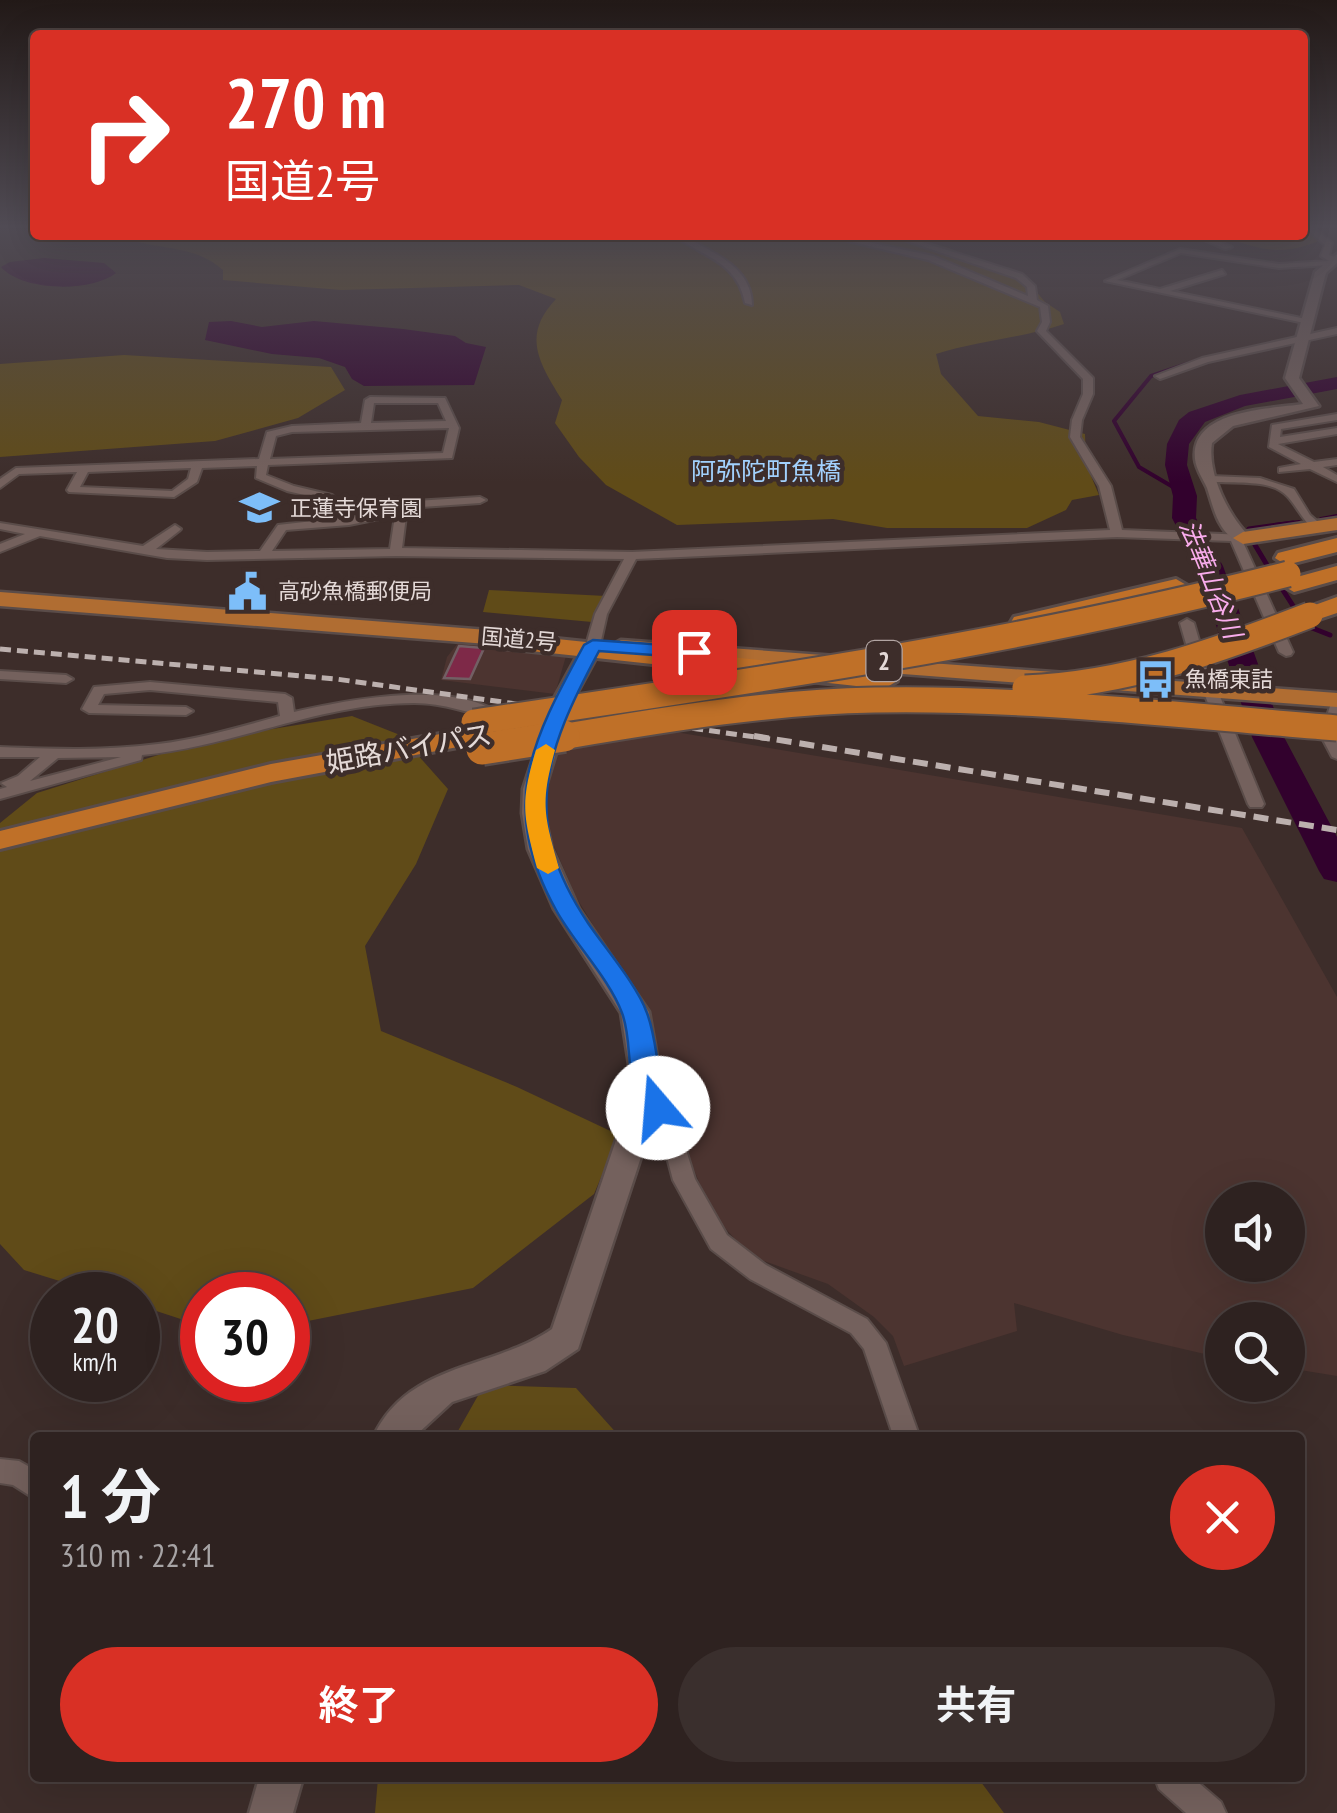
<!DOCTYPE html>
<html lang="ja">
<head>
<meta charset="utf-8">
<style>
	body { margin:0; font-family:"PT Sans Narrow","Noto Sans JP",sans-serif; background:#3a2f2d; color:#f1f3f6; height:100vh; display:flex; flex-direction:column; font-size:38px; white-space:nowrap }
	* { box-sizing:border-box; margin:0 }
	p { font-size:32px; color:#a7a4a5 }
	.icon { flex:none; width:55px; height:55px; fill:none; stroke:currentColor; stroke-width:2; stroke-linecap:round; stroke-linejoin:round }
	.map { position:relative; flex:1; overflow:hidden }
	.drawer { position:absolute; left:30px; top:1432px; width:1275px; height:350px; display:flex; flex-direction:column; background:#2e2220; border-radius:10px; box-shadow:0 10px 40px #0002,0 0 0 2px #493f3e }
	.drawer>* { flex:none }
	.top-card { position:absolute; left:30px; top:30px; width:1278px; height:210px; border-radius:10px; box-shadow:0 10px 40px #0002,0 0 0 2px #493f3e; background:#d93025; color:#fff; overflow:hidden }
	.fabs { position:absolute; left:1205px; top:1182px; display:grid; gap:20px }
	.fabs a { display:grid; place-items:center; width:100px; height:100px; border-radius:50%; background:#2e2220; box-shadow:0 10px 40px #0002,0 0 0 2px #493f3e; font-size:50px }
	.speed { position:absolute; left:30px; top:1272px; display:flex; gap:20px; font-size:50px; font-weight:700; text-align:center }
	.speed>* { display:grid; place-content:center; width:130px; height:130px; border-radius:50%; background:#2e2220; box-shadow:0 10px 40px #0002,0 0 0 2px #493f3e; line-height:1 }
	.speed small { font-size:25px; font-weight:400 }
	.speed .limit { border:15px solid #d22; background:#fff; color:#111 }
	.pin { position:absolute; display:grid; place-items:center; width:85px; height:85px; color:#fff; margin:-42px; border-radius:20px; box-shadow:0 5px 15px #0006 }
	.me { position:absolute; width:110px; margin:-55px; rotate:342deg; stroke-linejoin:round; filter:drop-shadow(0 0 8px #0008) }
	.turn { display:flex; align-items:center; gap:35px; height:210px; padding:0 30px; font-size:45px }
	.turn .icon { width:130px; height:130px; stroke-width:2.5 }
	.turn b { display:block; font-size:70px; line-height:85px }
	.round { display:grid; place-items:center; flex:none; width:105px; height:105px; border-radius:52px; background:#3a2f2d }
	.headline { display:flex; align-items:center; justify-content:space-between; height:170px; padding:0 30px }
	h1 { font-size:60px; font-weight:700; line-height:75px }
	.button { display:flex; gap:20px; margin-top:auto; padding:20px 30px }
	.button a { flex:1; height:115px; border-radius:60px; background:#d93025; color:#fff; font-size:40px; font-weight:700; line-height:115px; text-align:center }
	.button a+a { background:#3a2f2d; color:#f1f3f6 }
	.map>svg:first-child { display:block }
	.built { fill:#4c3430; fill-rule:evenodd }
	.green { fill:#604b18 }
	.water { fill:#32012d }
	.lines { fill:none; stroke-linecap:round; stroke-linejoin:round }
	.stream-far1 { stroke:#32012d; stroke-width:4 }
	.stream { stroke:#32012d; stroke-width:5 }
	.river { fill:#32012d; fill-rule:evenodd }
	.building { fill:#7e2948; stroke:#725f64; stroke-width:2.5 }
	.minor-casing { stroke:#5a4c49; stroke-width:4 }
	.secondary-casing { stroke:#5a4c49; stroke-width:5 }
	.trunk-casing { stroke:#5a4c49; stroke-width:5 }
	.motorway-casing { stroke:#5a4c49; stroke-width:6 }
	.minor { fill:#74615d; fill-rule:evenodd }
	.secondary { fill:#74615d; fill-rule:evenodd }
	.trunk { fill:#b06d32; fill-rule:evenodd }
	.motorway { fill:#bf7028; fill-rule:evenodd }
	.rail-far1 { stroke:#bcb0ae; stroke-width:5; stroke-dasharray:11 6; stroke-linecap:butt }
	.rail { stroke:#bcb0ae; stroke-width:6; stroke-dasharray:15 8; stroke-linecap:butt }
	.motorway-bridge-far1-casing { stroke:#5a4c49; stroke-width:29; stroke-linecap:butt }
	.motorway-bridge-casing { stroke:#5a4c49; stroke-width:36; stroke-linecap:butt }
	.motorway-bridge-far1 { stroke:#bf7028; stroke-width:25 }
	.motorway-bridge { stroke:#bf7028; stroke-width:31 }
	.route { fill:#1a73e8; stroke:#114b97; stroke-width:2.5 }
	.slow { fill:#f59e0b }
	.labels { text-anchor:middle; stroke-width:9; stroke-linejoin:round; paint-order:stroke }
	.far-poi-label { font-size:22px; fill:#e4d9d7; stroke:#3d2d2a; text-anchor:start }
	.far-street-label { font-size:22px; fill:#e4d9d7; stroke:#3d2d2a }
	.far-neighbourhood-label { font-size:25px; fill:#a2d1fd; stroke:#3d2d2a }
	.far-water-label { font-size:25px; font-style:italic; fill:#f9acec; stroke:#3d2d2a }
	.shield { fill:#3d2d2a; stroke:#b2a5a3; stroke-width:2.5 }
	.shield-label { font-size:25px; font-weight:bold; fill:#e4d9d7 }
	.street-label { font-size:28px; fill:#e4d9d7; stroke:#3d2d2a }
</style>
</head>
<body>
<div class="map">
<svg width="1337" height="1813" viewBox="0 0 1337 1813">
	<rect width="100%" height="100%" fill="#3d2d2a"/>
	<path class="built" d="M458,643L566,656L555,694L441,680L447,657Z
		M658,729L1242,828L1337,997V1376L1288,1368V1320H1222V1358L1123,1335L1014,1303L1017,1331L904,1366L893,1336L874,1317L828,1284L750,1256L718,1220L702,1189L659,1085L646,1012L576,897L548,832L545,796L555,745ZM1222,1200H1288V1265H1222Z"/>
	<path class="green" d="M1303,228L1318,235L1319,241C1271,260 1256,244 1211,235H1302Z
		M117,235H898L946,247L1024,277L1045,302L1060,312L1064,324C1022,338 978,341 936,354L941,374L978,416L1039,422L1085,434L1086,464L1099,495L1072,500L1066,510L1027,528H887L833,519L677,525L606,485L579,457L555,423L562,400C538,361 522,335 556,299L519,285L341,290L223,280V270C191,242 155,252 117,235Z
		M124,355L331,367L345,390L298,418L215,441L0,457V364Z
		M489,590L606,596L592,622L483,612Z
		M352,716L400,735L448,789L416,864L365,946L381,1031L517,1087L619,1135L594,1194L473,1288L288,1325V1295H202V1326L138,1305V1295H105L24,1270L0,1244V823L37,793L206,740Z
		M484,1385L576,1388L620,1437L454,1438Z
		M378,1778H978L1004,1813H375Z"/>
	<path class="water" d="M44,258L104,263L116,273C90,293 22,291 1,267L10,262Z
		M231,321L262,327L314,321L403,329L455,336L466,343L486,347L474,385L364,386L352,379L345,367L319,358L272,354L205,340L209,322Z"/>
	<g class="lines">
		<path class="stream-far1" d="M1185,494L1139,467L1114,421L1151,376L1202,359
			M1321,519L1337,516
			M1275,525L1299,522"/>
		<path class="stream" d="M1249,529L1293,523
			M1255,545L1270,570
			M1279,584L1297,612
			M1307,626L1330,635"/>
		<path class="river" d="M1337,377V389L1245,406L1205,422L1189,444L1187,465L1197,496L1196,518L1223,566L1284,737L1337,837V882L1324,879L1319,871L1252,737L1197,566L1172,518L1173,496L1165,465L1167,444L1179,420L1189,412L1240,395Z"/>
	</g>
	<path class="building" d="M459,646L484,648L470,679L444,678Z"/>
	<g class="lines">
		<defs>
			<path id="minor" d="M1306,228H1314L1332,243L1329,255L1337,258V262L1330,265L1279,268L1181,253L1117,280L1160,289L1222,270L1225,274L1170,291L1306,319L1309,324L1105,281L1180,249L1279,264L1329,261L1321,256L1325,245Z
				M673,235H682C711,252 752,266 752,305L745,303C737,261 703,257 673,235Z
				M822,235H836L933,256L1028,296L1027,287L1016,278L889,235H900L1022,274L1035,286L1037,300L1048,306L1050,322L1046,331L1093,378V394L1082,420L1080,437L1111,486L1122,530L1247,535V541L1243,542L1293,652L1291,655L1286,656L1279,652L1231,541L1117,537L636,559L607,614L600,645L593,649L586,645L595,614L624,559L396,556L207,560L167,558L40,536L0,552V544L25,534L0,529V523L143,546L175,525L181,529L179,531L156,549L207,552L260,551L278,525L313,521L322,499L287,491L256,478L257,466L202,468L197,482L174,497L69,492L67,490L77,472L19,474L0,488V479L16,468L259,459L267,432L292,426L361,423L365,400L370,397L445,398L459,428L452,458L268,465L266,475L294,486L332,495L334,497L325,520L374,514L378,504L382,503L480,497L486,500L480,503L407,508L402,548L632,552L1110,530L1099,486L1070,437L1072,420L1083,394V379L1037,331L1042,322L1040,307L928,260ZM374,403H438L446,421L371,423ZM449,428L443,453L270,459L276,436L292,432ZM191,468L188,479L172,491L80,487L88,472ZM387,509H396L390,549L272,551L286,530L349,525L379,519L383,518Z
				M1192,235H1203L1232,247L1225,249Z
				M1337,328V334L1208,362L1160,379L1155,376L1202,358Z
				M1337,414V420L1281,429L1280,437L1337,428V434L1278,444L1314,462L1337,459V465L1323,467L1337,475V482L1310,469L1279,472V468L1301,464L1269,447L1272,425Z
				M1211,476L1260,478L1294,489L1310,515L1324,527L1314,529C1302,520 1298,508 1288,497C1271,477 1230,485 1207,481L1206,479Z
				M1187,619L1194,623L1212,685L1217,689L1264,804L1262,807H1250L1248,804L1204,693L1199,689L1180,623Z
				M0,671L66,675L73,679L66,683L0,679Z
				M150,682L285,694L292,698L294,712C352,699 453,679 504,716L497,720C469,713 444,703 414,703C321,703 234,746 142,755L141,760L0,799V789L7,787L1,783L18,776L40,757H0V747C52,749 105,751 158,744C199,739 240,727 280,716L278,702L150,690L104,694L98,705L186,707L193,711L186,715L89,713L82,709L94,687ZM121,757L30,781L58,758Z
				M1337,702V759L1332,757L1321,736L1330,706Z
				M648,1083L655,1085L679,1127L695,1179L727,1235L766,1265L867,1319L886,1343L920,1438H894L864,1349L851,1333L750,1279L711,1249L673,1180L659,1127L638,1090L641,1085Z
				M0,1459L19,1461L35,1470V1499L13,1485L0,1483Z
				M1155,1778H1193L1221,1802L1226,1813H1186L1159,1789Z"/>
			<path id="secondary" d="M1337,254V263L1326,273L1323,284L1299,378L1319,406L1233,426L1212,443C1207,474 1229,517 1251,538L1237,542C1217,529 1214,509 1207,488C1203,479 1196,469 1195,459C1190,409 1271,409 1303,404L1285,378L1315,272Z
				M593,639L603,645L571,704L545,789L544,813L552,849L579,909L649,1012L663,1090L578,1349L545,1371L452,1402L413,1438H373C407,1362 493,1370 552,1329L633,1090L621,1013L554,909L528,849L522,813L523,789L551,704L583,645Z
				M259,1778H303L293,1813H249Z"/>
			<path id="trunk" d="M1337,518V530L1243,544L1233,538L1243,532Z
				M0,592L525,633L536,640L525,647L0,606Z
				M621,640L1337,693V707L613,652L609,647Z"/>
			<path id="motorway" d="M1337,538V552L1286,565L1275,558L1278,553Z
				M1337,566V580L1294,592L1282,585L1286,580Z
				M1176,579L1188,586L1184,591L1023,629L1011,622L1014,617Z
				M1337,597V613L1310,622L1298,615L1301,610Z
				M496,630L509,634L884,673L897,681L884,689L503,648L484,637Z
				M480,727L494,735L490,741L271,782L0,849V831L271,764Z"/>
		</defs>
		<use href="#minor" class="minor-casing"/>
		<use href="#secondary" class="secondary-casing"/>
		<use href="#trunk" class="trunk-casing"/>
		<use href="#motorway" class="motorway-casing"/>
		<use href="#minor" class="minor"/>
		<use href="#secondary" class="secondary"/>
		<use href="#trunk" class="trunk"/>
		<use href="#motorway" class="motorway"/>
		<path class="rail-far1" d="M0,649L336,679L770,739"/>
		<path class="rail" d="M754,736L1337,830"/>
		<defs>
			<path id="motorway-bridge-far1" d="M1025,688C1126,684 1217,651 1310,615
				M474,722C748,682 1020,643 1288,574
				M549,739C657,721 764,702 874,700C1028,697 1183,716 1337,728"/>
			<path id="motorway-bridge" d="M482,749L564,736"/>
		</defs>
		<use href="#motorway-bridge-far1" class="motorway-bridge-far1-casing"/>
		<use href="#motorway-bridge" class="motorway-bridge-casing"/>
		<use href="#motorway-bridge-far1" class="motorway-bridge-far1"/>
		<use href="#motorway-bridge" class="motorway-bridge"/>
	</g>
	<linearGradient id="sky" x2="0" y2="1"><stop stop-color="#221917"/><stop offset="0.47" stop-color="#514c55"/><stop offset="1" stop-color="#514c55" stop-opacity="0"/></linearGradient>
	<rect width="1337" height="482" fill="url(#sky)"/>
	<path class="route" d="M593,640L694,647L703,652L694,658L599,651C545,752 519,820 588,923C605,948 637,985 647,1013C659,1045 655,1078 672,1108L668,1116H649C644,1107 637,1098 634,1089C627,1065 631,1036 622,1013C609,978 574,943 556,910C498,805 531,742 584,645Z"/>
	<path class="slow" d="M546,744L555,750C540,804 544,815 559,868L548,874L537,868C523,815 520,803 536,750Z"/>
	<defs>
		<symbol id="school-bare" viewBox="-9 -9 18 18"><path d="M0-5L7-2L0 1L-7-2ZM-4 1L0 2.5L4 1V4Q0 6-4 4Z" fill="#7dbef9" stroke="#3d2d2a" stroke-width="2.5" paint-order="stroke"/></symbol>
		<symbol id="civic-bare" viewBox="-9 -9 18 18"><path d="M-.6-6.5H3V-4.5H.6V-3L4-1V1h2V6H-6V1h2V-1L-.6-3ZM-1.2 2.5V6h2.4V2.5Z" fill="#7dbef9" stroke="#3d2d2a" stroke-width="2.5" paint-order="stroke"/></symbol>
		<symbol id="bus-bare" viewBox="-9 -9 18 18"><path d="M-5-6H5V4H4V6H2V4H-2V6H-4V4H-5ZM-3.5-4V0h7V-4ZM-3.5 1.2v1.5H-2V1.2ZM2 1.2v1.5H3.5V1.2Z" fill="#7dbef9" stroke="#3d2d2a" stroke-width="2.5" paint-order="stroke"/></symbol>
	</defs>
	<g fill-rule="evenodd">
		<use href="#school-bare" x="232" y="480" width="55" height="55"/>
		<use href="#civic-bare" x="220" y="564" width="55" height="55"/>
		<use href="#bus-bare" x="1128" y="652" width="55" height="55"/>
	</g>
	<g class="labels">
		<g class="far-poi-label">
			<text x="290" y="516">正蓮寺保育園</text>
			<text x="278" y="599">高砂魚橋郵便局</text>
			<text x="1185" y="687">魚橋東詰</text>
		</g>
		<g class="far-street-label">
			<text transform="translate(519 639) rotate(5)" y="8">国道2号</text>
		</g>
		<g class="far-neighbourhood-label">
			<text x="766" y="480">阿弥陀町魚橋</text>
		</g>
		<g class="far-water-label">
			<text transform="translate(1211 579) rotate(68)" y="9">法華山谷川</text>
		</g>
		<rect class="shield" x="866.5" y="641" width="35" height="40" rx="8"/>
		<g class="shield-label">
			<text x="884" y="670">2</text>
		</g>
		<g class="street-label">
			<text transform="translate(409 748) rotate(-10)" y="10">姫路バイパス</text>
		</g>
	</g>
</svg>
<div class="fabs">
<a><svg class="icon" aria-label="sound" viewBox="0 0 24 24"><path d="M4 9h4l5-4v14l-5-4H4zM17 9q2 3 0 6"/></svg></a>
<a><svg class="icon" aria-label="search" viewBox="0 0 24 24"><circle cx="10" cy="10" r="6"/><path d="M15 15l6 6"/></svg></a>
</div>
<div class="speed"><div>20<small>km/h</small></div><div class="limit">30</div></div>
<div class="pin" style="left:694px;top:652px;background:#d93025"><svg class="icon" aria-label="arrive" viewBox="0 0 24 24"><path d="M6 21V4h12l-3 4 3 4H6"/></svg></div>
<svg class="me" style="left:658px;top:1108px" viewBox="-20 -20 40 40"><circle r="19" fill="#fff"/><path d="M0-13L10 11 0 6-10 11z" fill="#1a73e8"/></svg>
<div class="top-card">
<div class="turn"><svg class="icon" aria-label="right" viewBox="0 0 24 24"><path d="M7 20v-9h11M14 6l5 5-5 5"/></svg><div><b>270 m</b>国道2号</div></div>
</div>
<section class="drawer">
<div class="headline"><div><h1>1 分</h1><p>310 m · 22:41</p></div><a class="round" style="background:#d93025;color:#fff"><svg class="icon" aria-label="close" viewBox="0 0 24 24"><path d="M6 6l12 12M18 6L6 18"/></svg></a></div>
<div class="button"><a>終了</a><a>共有</a></div>
</section>
</div>
</body>
</html>
